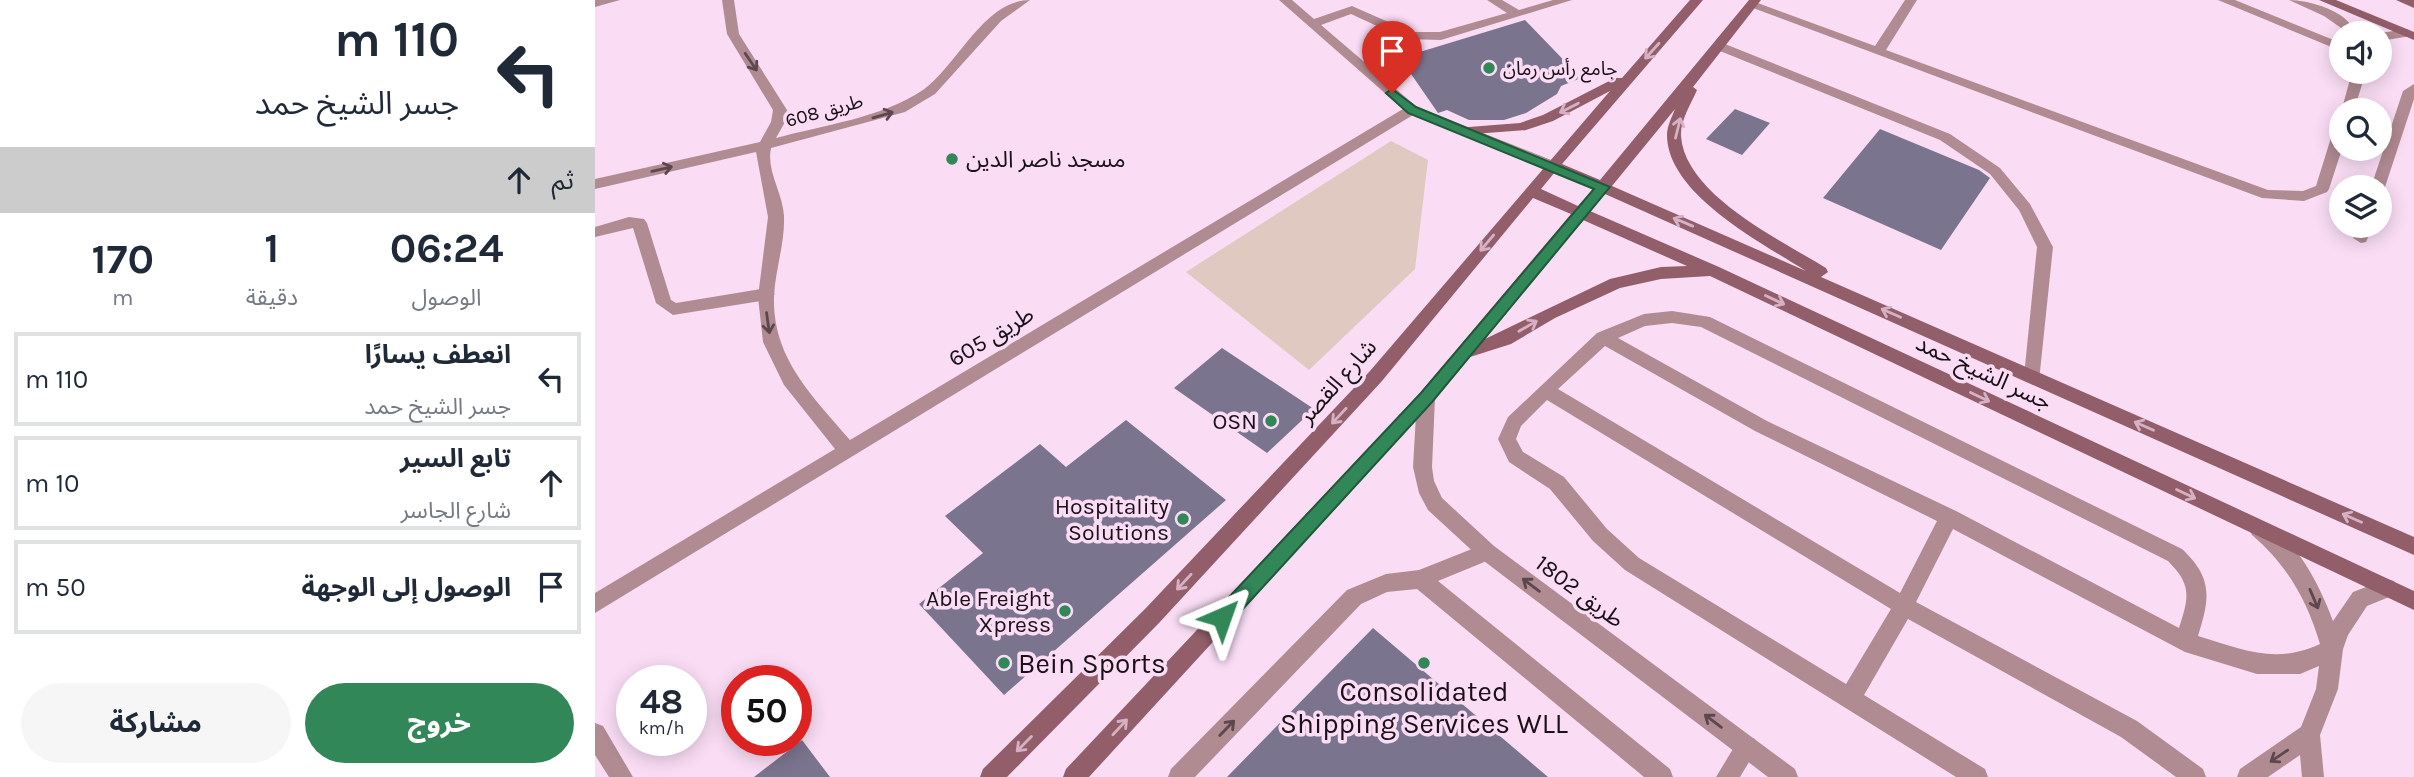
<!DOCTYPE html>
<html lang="ar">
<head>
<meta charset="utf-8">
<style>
	body { margin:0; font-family:Karla,"Noto Sans Arabic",sans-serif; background:#f6f6f7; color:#1f2937; direction:rtl; height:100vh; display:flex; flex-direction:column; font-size:26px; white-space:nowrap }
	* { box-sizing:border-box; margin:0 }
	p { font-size:23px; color:#747a83 }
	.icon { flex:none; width:38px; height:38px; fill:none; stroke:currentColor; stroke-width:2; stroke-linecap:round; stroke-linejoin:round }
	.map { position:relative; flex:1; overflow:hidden; direction:ltr }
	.sheet { display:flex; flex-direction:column; background:#fff; width:595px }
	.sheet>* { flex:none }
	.banner { background:#fff; color:#1f2937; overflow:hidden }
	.buttons { position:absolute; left:1734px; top:21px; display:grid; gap:14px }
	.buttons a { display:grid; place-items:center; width:63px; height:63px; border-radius:50%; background:#fff; box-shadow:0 4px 18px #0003; font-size:35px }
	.speed { position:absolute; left:21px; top:665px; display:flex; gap:14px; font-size:35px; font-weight:700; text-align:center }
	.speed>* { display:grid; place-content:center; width:91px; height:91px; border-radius:50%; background:#fff; box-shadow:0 4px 18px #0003; line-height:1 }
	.speed small { font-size:18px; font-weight:400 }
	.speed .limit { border:10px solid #d22; background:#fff; color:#111 }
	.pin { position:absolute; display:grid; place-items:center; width:60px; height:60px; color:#fff; margin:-72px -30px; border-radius:50% 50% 50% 0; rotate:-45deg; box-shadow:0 0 7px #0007 }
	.pin .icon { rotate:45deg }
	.me { position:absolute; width:77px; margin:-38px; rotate:43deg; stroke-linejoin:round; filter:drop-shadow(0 0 5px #0008) }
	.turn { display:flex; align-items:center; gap:24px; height:147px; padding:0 21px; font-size:32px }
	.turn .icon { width:91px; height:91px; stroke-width:2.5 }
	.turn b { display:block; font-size:49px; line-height:60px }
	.then { display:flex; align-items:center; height:66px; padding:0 21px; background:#0003; gap:14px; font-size:26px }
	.eta { display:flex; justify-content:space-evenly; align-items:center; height:119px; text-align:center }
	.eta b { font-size:42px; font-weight:700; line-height:49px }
	.cta { display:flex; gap:14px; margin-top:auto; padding:14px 21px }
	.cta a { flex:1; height:80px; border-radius:42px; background:#328759; color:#fff; font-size:28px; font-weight:700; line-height:80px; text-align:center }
	.cta a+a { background:#f6f6f7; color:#1f2937 }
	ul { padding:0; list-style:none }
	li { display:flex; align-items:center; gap:21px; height:94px; margin:0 14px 10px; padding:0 7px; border:4px solid #e0e1e3; border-radius:0px }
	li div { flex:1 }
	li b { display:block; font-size:26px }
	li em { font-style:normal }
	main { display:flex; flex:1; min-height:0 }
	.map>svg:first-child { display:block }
	.green { fill:#dfc9c1 }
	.building { fill:#7a748e }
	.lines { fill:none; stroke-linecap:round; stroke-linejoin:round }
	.lane { fill:#b08b91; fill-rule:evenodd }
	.street { fill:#b08b91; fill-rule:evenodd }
	.secondary { fill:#925e69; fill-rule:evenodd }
	.oneway { stroke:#d6b1c4 }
	.oneway2 { stroke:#5d474e }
	.route { fill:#328759; stroke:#20583a; stroke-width:2 }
	.poi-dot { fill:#328759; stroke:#faddf5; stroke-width:2.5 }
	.labels { text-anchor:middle; stroke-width:7; stroke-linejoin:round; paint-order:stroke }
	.far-poi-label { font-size:19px; fill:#191018; stroke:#faddf5; text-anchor:start }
	.far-street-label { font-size:19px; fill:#191018; stroke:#faddf5 }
	.poi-label { font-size:23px; fill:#191018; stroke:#faddf5; text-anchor:end }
	.street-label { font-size:23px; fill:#191018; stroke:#faddf5 }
	.near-poi-label { font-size:28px; fill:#191018; stroke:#faddf5; text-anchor:start }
</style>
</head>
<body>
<main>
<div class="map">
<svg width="1819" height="777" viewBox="0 0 1819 777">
	<rect width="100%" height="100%" fill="#faddf5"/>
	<path class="green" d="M796,141L833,160L820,269L714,370L591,272Z"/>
	<path class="building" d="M930,20L986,78L966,86L962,94L931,113L909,120H874L852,110L843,113L805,58Z
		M1140,109L1175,123L1147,155L1111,139Z
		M1285,129L1384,170L1395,178L1346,250L1228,198Z
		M627,348L719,409L672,453L579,388Z
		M531,420L631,500L409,695L324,604L388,553L350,516L445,444L471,467Z
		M778,628L953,777H632Z
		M207,740L235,777H159Z"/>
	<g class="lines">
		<path class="lane" d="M1310,0H1322L1291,50L1673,190L1708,191L1721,186L1739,128L1746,124L1747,149L1734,189L1732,192L1709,201L1667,198L1150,5L1160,2L1280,46Z
			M1623,0H1640L1746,43V51Z
			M1694,0C1713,0 1755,11 1759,33H1747L1746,28L1729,16Z
			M1812,29L1818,33L1816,36L1785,41V33Z
			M1125,42L1355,134L1405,168L1435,204L1458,247L1444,381H1432L1429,376L1442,247L1424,210L1395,174L1345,140L1120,49L1119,46Z
			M1757,72H1771L1759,110L1746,112Z
			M1819,84V99L1790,187L1785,191V187H1776L1808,91Z
			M34,217L49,219L52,223L76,300L81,303L172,288L180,294L172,300L78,315L61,303L38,228L0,237V227Z
			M1763,226H1778L1771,242L1766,243L1758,238Z
			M1077,311L1115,317L1587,549C1618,578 1615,598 1603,636C1647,649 1680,665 1725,644C1712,600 1692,565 1657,535L1654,529L1657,523L1664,520C1699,533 1726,588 1738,621L1758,592L1792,579L1799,581L1802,588L1799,595L1772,606L1753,635L1748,649L1743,689L1725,735L1729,777H1707L1705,755L1673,777H1642L1645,769L1706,727L1721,689L1724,666L1705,674H1662L1590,652L1358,529L1321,602L1542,721L1608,769L1611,777H1581L1526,737L1313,619L1269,695L1390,769L1393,777H1361L1030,570L998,541L955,489L914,462L903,439L913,417L1002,333L1049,314ZM1077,323L1106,327L1573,561C1597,585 1594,597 1584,628L1361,511L1172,421L1023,338L1050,326ZM1010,346L1160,431L1342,521L1305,593L963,389ZM952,400L1296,609L1251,684L1044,558L1012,529L969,477L928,452L921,439L926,426Z
			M892,543L899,546L902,552L899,558L843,581L1075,769L1078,777H1049L822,589L792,592L766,604L600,777H573L576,769L752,590L791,574L824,570Z
			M1152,736L1160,739L1163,747L1145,777H1121L1144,739Z"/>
		<path class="street" d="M0,0H25L0,7Z
			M127,0H139L144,34L192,110L190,122L181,138C229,125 286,118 328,90C362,66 389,0 435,0L406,21L340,94L310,112L176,148C171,171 188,193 189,216C190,244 180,270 179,297C177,358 218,397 255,440L808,109L684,0H697L719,19L757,6L816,32H845L912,13L892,0H907L924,10L958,0H977L846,40L810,39L756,14L726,25L822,107L964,163L966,166L964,169H954L818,115L0,613V593L240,449L189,385L168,342L163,297L173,217L161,152L0,189V179L165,142L176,122L178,110L132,34Z
			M831,391L837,393L840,398L837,467L839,481L847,498L899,546L1200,769L1203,777H1173L885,558L833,510L824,493L818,467L822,398L825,393Z
			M0,723L8,726L38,777H14L0,755Z"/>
		<path class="secondary" d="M1095,0H1108L967,164L1005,180L1154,0H1166L1098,87L1102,90C1096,104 1085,121 1086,136C1090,195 1186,240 1231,268L1233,272L1226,277L1819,537V555L1010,194L995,211L1124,267L1819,591V610L1115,276L1066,279L1025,288L960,318L916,344L875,357L837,403L494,777H468L471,769L825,393L976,214L938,198L787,381L564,623L412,777H385L388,769L550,609L775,371L1015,91L958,121L931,130L866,135L859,131L861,128L925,123L948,115L1020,78H1027ZM1080,109C1077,117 1072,126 1072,135C1072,194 1167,243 1211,271L1017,186ZM960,172L998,189L983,206L946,189ZM988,220L1092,266L1066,267L1015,279L890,339Z
			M1724,0H1741L1819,32V40Z
			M1801,0H1819V8Z"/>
	</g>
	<defs><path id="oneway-shaft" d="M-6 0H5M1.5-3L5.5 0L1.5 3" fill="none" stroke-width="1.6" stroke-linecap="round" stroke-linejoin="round" transform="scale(1.75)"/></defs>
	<g class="oneway">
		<use href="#oneway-shaft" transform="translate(1057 51) rotate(132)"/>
		<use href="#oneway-shaft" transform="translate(974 108) rotate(153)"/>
		<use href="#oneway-shaft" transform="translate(1083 128) rotate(-76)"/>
		<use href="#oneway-shaft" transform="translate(1088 222) rotate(-157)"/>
		<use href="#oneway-shaft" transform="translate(892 243) rotate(130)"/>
		<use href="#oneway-shaft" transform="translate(1180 300) rotate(25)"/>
		<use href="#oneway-shaft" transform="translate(1296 313) rotate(-156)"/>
		<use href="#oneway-shaft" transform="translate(933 326) rotate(-30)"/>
		<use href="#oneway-shaft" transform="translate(1385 397) rotate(25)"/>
		<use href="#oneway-shaft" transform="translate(744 416) rotate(133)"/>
		<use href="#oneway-shaft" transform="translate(1549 426) rotate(-156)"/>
		<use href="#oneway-shaft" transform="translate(1591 494) rotate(25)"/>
		<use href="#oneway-shaft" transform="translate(1757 518) rotate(-156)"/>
		<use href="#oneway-shaft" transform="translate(589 582) rotate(133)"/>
		<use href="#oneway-shaft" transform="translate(525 727) rotate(-47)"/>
		<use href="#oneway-shaft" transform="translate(429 744) rotate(135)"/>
	</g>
	<g class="oneway2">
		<use href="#oneway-shaft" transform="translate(156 62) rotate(56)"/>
		<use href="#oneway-shaft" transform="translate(288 115) rotate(-16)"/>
		<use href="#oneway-shaft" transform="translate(67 169) rotate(-13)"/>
		<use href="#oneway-shaft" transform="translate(173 323) rotate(82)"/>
		<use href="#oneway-shaft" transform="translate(936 585) rotate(-143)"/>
		<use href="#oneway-shaft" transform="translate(1719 599) rotate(67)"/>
		<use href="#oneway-shaft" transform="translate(1118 721) rotate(-143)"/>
		<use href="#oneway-shaft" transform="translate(632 728) rotate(-46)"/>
		<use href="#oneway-shaft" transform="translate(1684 756) rotate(146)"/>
	</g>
	<path class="route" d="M797,89L821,107L1015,187L837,402L634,624L627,626L621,624L618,617L621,611L826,393L999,189L813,113L791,93Z"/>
	<g class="poi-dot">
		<circle cx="894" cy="68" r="7"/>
		<circle cx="357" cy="159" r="7"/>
		<circle cx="676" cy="421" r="7"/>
		<circle cx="588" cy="519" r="7"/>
		<circle cx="470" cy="611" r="7"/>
		<circle cx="409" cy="663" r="7"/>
		<circle cx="829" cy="663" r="7"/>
	</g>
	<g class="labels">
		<g class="far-poi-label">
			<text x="908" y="75">جامع رأس رمان</text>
		</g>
		<g class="far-street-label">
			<text transform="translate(229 110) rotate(-15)" y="7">طريق 608</text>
		</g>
		<g class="poi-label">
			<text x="371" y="167" text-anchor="start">مسجد ناصر الدين</text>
			<text x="662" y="429">OSN</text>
			<text x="574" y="514">Hospitality<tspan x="574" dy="26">Solutions</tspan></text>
			<text x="456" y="606">Able Freight<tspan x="456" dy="26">Xpress</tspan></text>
		</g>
		<g class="street-label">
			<text transform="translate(396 336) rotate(-31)" y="8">طريق 605</text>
			<text transform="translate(1389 372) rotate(25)" y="8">جسر الشيخ حمد</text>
			<text transform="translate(742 381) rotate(-48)" y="8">شارع القصر</text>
			<text transform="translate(985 591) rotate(37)" y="8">طريق 1802</text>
		</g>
		<g class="near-poi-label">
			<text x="423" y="673">Bein Sports</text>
			<text x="829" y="701" text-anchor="middle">Consolidated<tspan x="829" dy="32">Shipping Services WLL</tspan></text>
		</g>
	</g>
</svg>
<div class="buttons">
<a><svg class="icon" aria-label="sound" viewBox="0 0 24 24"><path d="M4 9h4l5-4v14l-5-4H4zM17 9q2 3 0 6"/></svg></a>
<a><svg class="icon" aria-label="search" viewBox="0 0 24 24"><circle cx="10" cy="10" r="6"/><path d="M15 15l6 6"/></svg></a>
<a><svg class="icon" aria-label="layers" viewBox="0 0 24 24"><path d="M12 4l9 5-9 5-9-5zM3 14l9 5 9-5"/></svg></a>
</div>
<div class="speed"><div>48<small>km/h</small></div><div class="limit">50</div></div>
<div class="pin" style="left:797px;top:93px;background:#d93025"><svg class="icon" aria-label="arrive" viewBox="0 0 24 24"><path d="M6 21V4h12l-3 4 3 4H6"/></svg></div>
<svg class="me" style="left:627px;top:617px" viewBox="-20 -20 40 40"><path d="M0-17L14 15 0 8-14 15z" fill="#328759" stroke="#fff" stroke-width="4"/></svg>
</div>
<section class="sheet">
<div class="banner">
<div class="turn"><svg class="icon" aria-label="left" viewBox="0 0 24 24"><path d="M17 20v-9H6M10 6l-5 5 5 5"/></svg><div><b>110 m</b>جسر الشيخ حمد</div></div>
<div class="then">ثم<svg class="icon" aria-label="ahead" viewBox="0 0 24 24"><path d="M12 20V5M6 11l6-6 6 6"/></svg></div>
</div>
<div class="eta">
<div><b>06:24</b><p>الوصول</p></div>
<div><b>1</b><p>دقيقة</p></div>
<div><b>170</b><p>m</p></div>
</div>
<ul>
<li><svg class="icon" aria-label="left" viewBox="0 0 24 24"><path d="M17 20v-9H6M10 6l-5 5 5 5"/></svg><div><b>انعطف يسارًا</b><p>جسر الشيخ حمد</p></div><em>110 m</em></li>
<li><svg class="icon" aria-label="ahead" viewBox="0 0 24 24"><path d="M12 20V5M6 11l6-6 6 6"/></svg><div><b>تابع السير</b><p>شارع الجاسر</p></div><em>10 m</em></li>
<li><svg class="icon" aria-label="arrive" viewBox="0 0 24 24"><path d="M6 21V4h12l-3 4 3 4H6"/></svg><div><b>الوصول إلى الوجهة</b></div><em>50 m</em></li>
</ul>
<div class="cta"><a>خروج</a><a>مشاركة</a></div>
</section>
</main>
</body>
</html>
